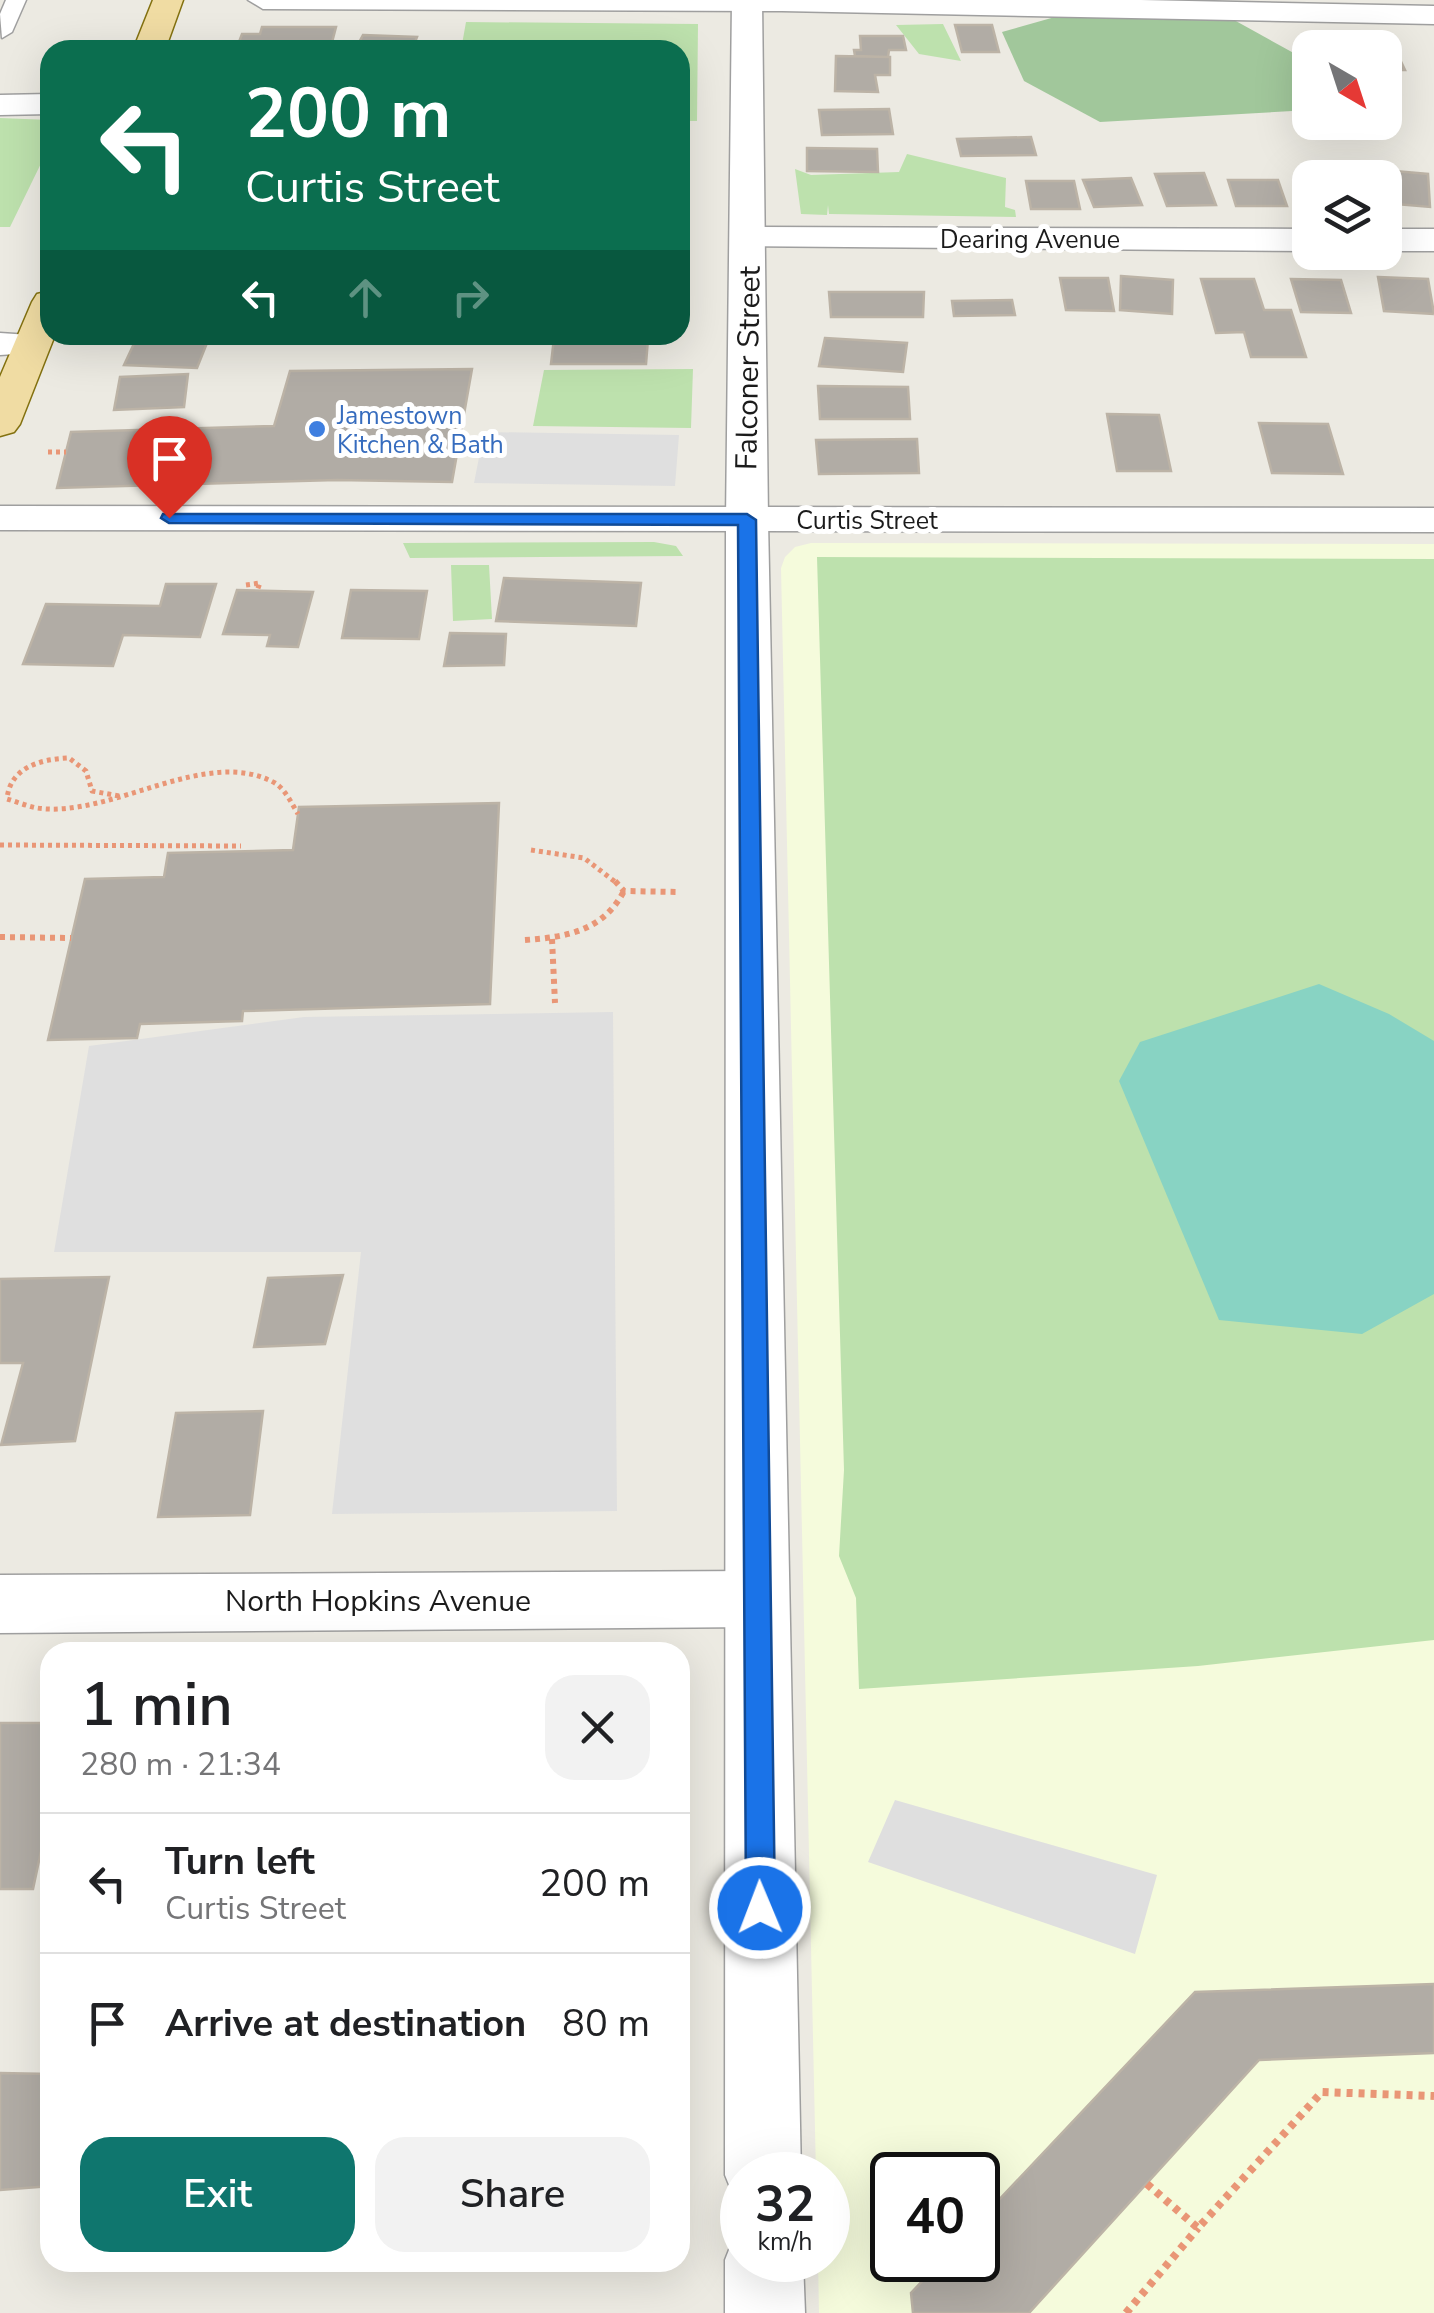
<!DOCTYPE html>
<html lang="en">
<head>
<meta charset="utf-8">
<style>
	body { margin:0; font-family:"Nunito Sans",sans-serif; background:#f2f2f2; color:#202124; height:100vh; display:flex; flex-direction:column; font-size:38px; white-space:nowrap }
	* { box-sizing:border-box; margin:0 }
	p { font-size:32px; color:#757577 }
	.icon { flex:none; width:55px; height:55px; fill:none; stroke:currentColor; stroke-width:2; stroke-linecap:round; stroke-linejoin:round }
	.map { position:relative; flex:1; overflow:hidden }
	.panel { position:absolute; left:40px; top:1642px; width:650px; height:630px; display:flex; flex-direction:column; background:#fff; border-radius:30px; box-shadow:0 10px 40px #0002 }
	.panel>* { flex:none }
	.hud { position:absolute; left:40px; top:40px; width:650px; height:305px; border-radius:30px; box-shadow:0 10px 40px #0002; background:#0b6e4f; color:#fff; overflow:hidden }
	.needle { width:65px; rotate:141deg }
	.tools { position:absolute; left:1292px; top:30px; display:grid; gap:20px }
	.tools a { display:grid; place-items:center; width:110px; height:110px; border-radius:20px; background:#fff; box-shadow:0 10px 40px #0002; font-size:50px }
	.speed { position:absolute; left:720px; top:2152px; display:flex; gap:20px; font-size:50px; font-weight:700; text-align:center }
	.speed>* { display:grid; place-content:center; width:130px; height:130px; border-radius:50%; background:#fff; box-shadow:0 10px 40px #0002; line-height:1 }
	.speed small { font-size:25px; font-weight:400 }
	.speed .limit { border:5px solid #111; border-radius:15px; background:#fff; color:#111 }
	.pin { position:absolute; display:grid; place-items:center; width:85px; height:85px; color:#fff; margin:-102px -42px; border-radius:50% 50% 50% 0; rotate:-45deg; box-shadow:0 0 10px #0007 }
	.pin .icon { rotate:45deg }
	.me { position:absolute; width:110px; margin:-55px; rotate:359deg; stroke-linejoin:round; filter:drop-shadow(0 0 8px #0008) }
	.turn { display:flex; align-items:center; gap:35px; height:210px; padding:0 40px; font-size:45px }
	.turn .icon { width:130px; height:130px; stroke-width:2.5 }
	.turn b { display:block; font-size:70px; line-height:85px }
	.lanes { display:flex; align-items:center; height:95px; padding:0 40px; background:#0003; justify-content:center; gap:50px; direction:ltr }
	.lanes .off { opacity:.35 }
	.round { display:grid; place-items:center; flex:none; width:105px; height:105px; border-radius:30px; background:#f2f2f2 }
	.overview { display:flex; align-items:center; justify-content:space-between; height:170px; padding:0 40px }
	h1 { font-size:60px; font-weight:600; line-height:75px }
	.button { display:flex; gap:20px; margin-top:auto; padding:20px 40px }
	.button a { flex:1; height:115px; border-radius:30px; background:#0f766e; color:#fff; font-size:40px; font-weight:600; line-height:115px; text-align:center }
	.button a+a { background:#f2f2f2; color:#202124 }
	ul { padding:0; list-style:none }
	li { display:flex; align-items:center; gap:30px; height:140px; padding:0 40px; border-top:2px solid #e0e0e0 }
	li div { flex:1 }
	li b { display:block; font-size:38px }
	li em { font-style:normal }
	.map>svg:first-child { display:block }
	.education { fill:#f5fbdc; fill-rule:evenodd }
	.grass { fill:#bde1ad }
	.forest { fill:#a1c79b }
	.pitch { fill:#88d3c3 }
	.parking { fill:#dfdfdf }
	.building { fill:#b1aca5; stroke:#bcb3a6; stroke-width:2.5 }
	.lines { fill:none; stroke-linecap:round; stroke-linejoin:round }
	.service-casing { stroke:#9f9f9f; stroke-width:3 }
	.minor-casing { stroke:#9f9f9f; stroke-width:3 }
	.tertiary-casing { stroke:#9f9f9f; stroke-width:3 }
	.primary-casing { stroke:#837110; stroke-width:3 }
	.path-far2 { stroke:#e99676; stroke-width:5; stroke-dasharray:4 4; stroke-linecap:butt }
	.path-far1 { stroke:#e99676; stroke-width:6; stroke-dasharray:5 5; stroke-linecap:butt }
	.path { stroke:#e99676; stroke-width:8; stroke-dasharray:6 6; stroke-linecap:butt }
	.service { fill:#fff; fill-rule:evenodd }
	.minor { fill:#fff; fill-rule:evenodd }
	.tertiary { fill:#fff; fill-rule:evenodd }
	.primary { fill:#f0dca3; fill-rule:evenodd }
	.route { fill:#1a73e8; stroke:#114b97; stroke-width:2.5 }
	.shop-dot { fill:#3f7fe0; stroke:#fff; stroke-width:4 }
	.labels { text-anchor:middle; stroke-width:10; stroke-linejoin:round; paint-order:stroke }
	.far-street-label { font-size:25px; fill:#1b1b1b; stroke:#fff }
	.far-shop-label { font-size:25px; fill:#366cbe; stroke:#fff; text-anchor:start }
	.street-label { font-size:30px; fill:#1b1b1b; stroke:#fff }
</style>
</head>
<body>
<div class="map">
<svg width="1434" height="2313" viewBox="0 0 1434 2313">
	<rect width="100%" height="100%" fill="#eceae2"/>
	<path class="education" d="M811,543L1434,544V2313H819L818,2260H828V2175H816L781,568L785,557L795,547ZM892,2175H978V2260H892Z"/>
	<path class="grass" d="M466,22L698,24L697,121H680V50H461Z
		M943,24L961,61L919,54L896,25Z
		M0,118L50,120V145L10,227H0Z
		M907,154L1006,178L1005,207L1015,210L1016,217L829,214L828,205L827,215L801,214L795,169L811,175L899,172Z
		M693,369L691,428L533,426L544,370Z
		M654,542L676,546L683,556L410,558L403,543Z
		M817,557L1434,559V1640L1198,1666L859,1689L856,1598L839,1556L844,1470Z
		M451,565H489L492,619L453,621Z"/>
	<path class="forest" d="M1062,15H1225L1310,62V110L1100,122L1024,81L1002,32Z"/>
	<path class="pitch" d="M1319,984L1389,1014L1434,1041V1294L1362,1334L1219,1320L1119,1081L1140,1042Z"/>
	<path class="parking" d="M484,432L679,435L675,486L474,483Z
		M613,1012L617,1511L332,1514L361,1252H54L89,1046L304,1017Z
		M895,1800L1157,1875L1135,1954L868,1862Z"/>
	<path class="building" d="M955,25H992L999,52H962Z
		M262,27H336L330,50H236L242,34H260Z
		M363,35L417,37L412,50H355Z
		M860,36H903L906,50H889L888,57L855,56L854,50H861Z
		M1385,49H1395L1405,70H1385Z
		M836,56L890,57V75H875L878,92L835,91Z
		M889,109L893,134L822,135L819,110Z
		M1031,137L1036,155L961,156L957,139Z
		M807,148L877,149L878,172L807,171Z
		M1383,170L1428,174L1430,207L1385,203Z
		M1204,173L1216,205L1167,206L1155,174Z
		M1131,178L1142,205L1094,207L1083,180Z
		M1228,180H1278L1287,206H1236Z
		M1026,181H1074L1080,209H1031Z
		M1121,276L1173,280L1172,314L1120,310Z
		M1378,277L1428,279L1434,314L1384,311Z
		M1060,278H1108L1114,311L1066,310Z
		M1201,279H1254L1264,310H1291L1306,357H1251L1244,332L1216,333Z
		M1291,279L1341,280L1351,313L1301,312Z
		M829,292H924L923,317H831Z
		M1012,300L1015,315L954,316L952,301Z
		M138,335L209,338L197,368L124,365Z
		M554,338L648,339L646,364H551Z
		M825,338L907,343L903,372L819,366Z
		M472,369L452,482L337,480L57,488L71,432L274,426L290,371Z
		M188,374L184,407L114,410L120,377Z
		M818,386L908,387L910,419H820Z
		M1107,414L1159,415L1171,471H1117Z
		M1259,423L1328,424L1343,474L1272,473Z
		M917,439L919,473L819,474L816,440Z
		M504,578L641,583L636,626L496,621Z
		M166,584H216L200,637L123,635L113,666L23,664L46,604L160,606Z
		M237,590L313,592L298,647L267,646L270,635L223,634Z
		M351,590L427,591L419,639L342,638Z
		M450,633L506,634L504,665L444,666Z
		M499,803L490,1004L243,1011L242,1021L140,1024L137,1038L48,1040L85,879L164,877L168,853L293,850L299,807Z
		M343,1275L325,1344L254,1347L268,1278Z
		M109,1277L75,1441L1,1445L23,1363H0V1279Z
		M263,1411L250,1515L158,1517L176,1413Z
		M0,1723H50V1809L33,1889H0Z
		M1434,1984V2053L1259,2060L1029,2313H913L911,2293L942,2260H978V2222L1195,1992Z
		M0,2073L50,2074V2186L0,2190Z"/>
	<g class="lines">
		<defs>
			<path id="service" d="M6,0H26L12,32L2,38L0,14Z"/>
			<path id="minor" d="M248,0H1141L1434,6V24L782,11L263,9Z
				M50,94V114L0,115V95Z
				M749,227L1310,229V251L736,246L731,238L736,230Z
				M1385,229H1434V251H1385Z
				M0,333L45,336L51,344L45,352L0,355Z
				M0,506L1434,508V532L0,530Z
				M756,1571L779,1579L788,1599L779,1619L756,1627L0,1633V1575Z"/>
			<path id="tertiary" d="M732,0H762L768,520L801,2175H742V2205L736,2202L725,2175L726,520Z
				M742,2230V2260H803L805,2313H725V2260L736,2232Z"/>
			<path id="primary" d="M153,0H183L165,50H133Z
				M50,291V335H55L20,424L14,432L0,436V377L32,302L37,294Z"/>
		</defs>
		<use href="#service" class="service-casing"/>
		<use href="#minor" class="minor-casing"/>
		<use href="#tertiary" class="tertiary-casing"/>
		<use href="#primary" class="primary-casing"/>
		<path class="path-far2" d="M48,452H66
			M246,585L260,583L257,591
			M119,796L92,791L86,771L69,758C41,759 10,767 7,799C17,802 27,806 37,808C111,819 206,745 275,783C285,789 292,804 298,814
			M0,845L241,846
			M531,850L584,858L618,884"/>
		<path class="path-far1" d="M615,881L624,891L678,892
			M0,937L71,938
			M552,939L555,1003
			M525,940C567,937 603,931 624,891"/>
		<path class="path" d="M1147,2184L1198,2228L1322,2092L1434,2096
			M1126,2313L1198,2228"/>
		<use href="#service" class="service"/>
		<use href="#minor" class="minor"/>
		<use href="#tertiary" class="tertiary"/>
		<use href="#primary" class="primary"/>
	</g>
	<path class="route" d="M163,514H747L756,520L775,1908L771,1918L760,1922L750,1918L746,1908L738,525L169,523L161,518Z"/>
	<circle class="shop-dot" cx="317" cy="429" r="10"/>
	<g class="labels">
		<g class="far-street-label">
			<text x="1030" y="248">Dearing Avenue</text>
			<text x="867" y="529">Curtis Street</text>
		</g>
		<g class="far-shop-label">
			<text x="337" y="424">Jamestown<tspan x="337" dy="29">Kitchen &amp; Bath</tspan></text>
		</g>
		<g class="street-label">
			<text transform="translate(748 368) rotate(-89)" y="10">Falconer Street</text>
			<text x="378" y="1611">North Hopkins Avenue</text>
		</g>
	</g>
</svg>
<div class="tools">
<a><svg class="needle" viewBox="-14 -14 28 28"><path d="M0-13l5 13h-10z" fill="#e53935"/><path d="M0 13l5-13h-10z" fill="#757577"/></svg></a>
<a><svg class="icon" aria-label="layers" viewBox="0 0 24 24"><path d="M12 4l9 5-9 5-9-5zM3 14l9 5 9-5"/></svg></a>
</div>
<div class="speed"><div>32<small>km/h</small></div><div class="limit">40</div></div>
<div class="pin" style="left:169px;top:518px;background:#d93025"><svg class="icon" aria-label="arrive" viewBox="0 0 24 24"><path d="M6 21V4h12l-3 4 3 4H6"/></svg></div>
<svg class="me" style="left:760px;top:1908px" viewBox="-20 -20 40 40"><circle r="17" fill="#1a73e8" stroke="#fff" stroke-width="3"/><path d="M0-11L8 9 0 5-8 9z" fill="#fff"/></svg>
<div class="hud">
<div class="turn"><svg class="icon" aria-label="left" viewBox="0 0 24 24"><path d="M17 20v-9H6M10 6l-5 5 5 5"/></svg><div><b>200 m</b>Curtis Street</div></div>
<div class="lanes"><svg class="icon" aria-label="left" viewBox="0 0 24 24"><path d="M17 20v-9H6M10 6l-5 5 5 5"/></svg><svg class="icon off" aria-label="ahead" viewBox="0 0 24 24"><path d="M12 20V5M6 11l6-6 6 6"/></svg><svg class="icon off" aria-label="right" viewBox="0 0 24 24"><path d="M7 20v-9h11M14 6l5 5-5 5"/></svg></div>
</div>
<section class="panel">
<div class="overview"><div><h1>1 min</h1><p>280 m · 21:34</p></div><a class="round"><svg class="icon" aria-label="close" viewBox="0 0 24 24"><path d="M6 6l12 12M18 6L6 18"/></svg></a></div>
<ul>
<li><svg class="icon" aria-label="left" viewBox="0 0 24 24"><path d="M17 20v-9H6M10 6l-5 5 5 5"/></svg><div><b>Turn left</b><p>Curtis Street</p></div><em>200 m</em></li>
<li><svg class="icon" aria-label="arrive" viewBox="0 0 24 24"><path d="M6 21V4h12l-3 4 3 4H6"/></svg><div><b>Arrive at destination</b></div><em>80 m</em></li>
</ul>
<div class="button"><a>Exit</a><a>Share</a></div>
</section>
</div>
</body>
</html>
